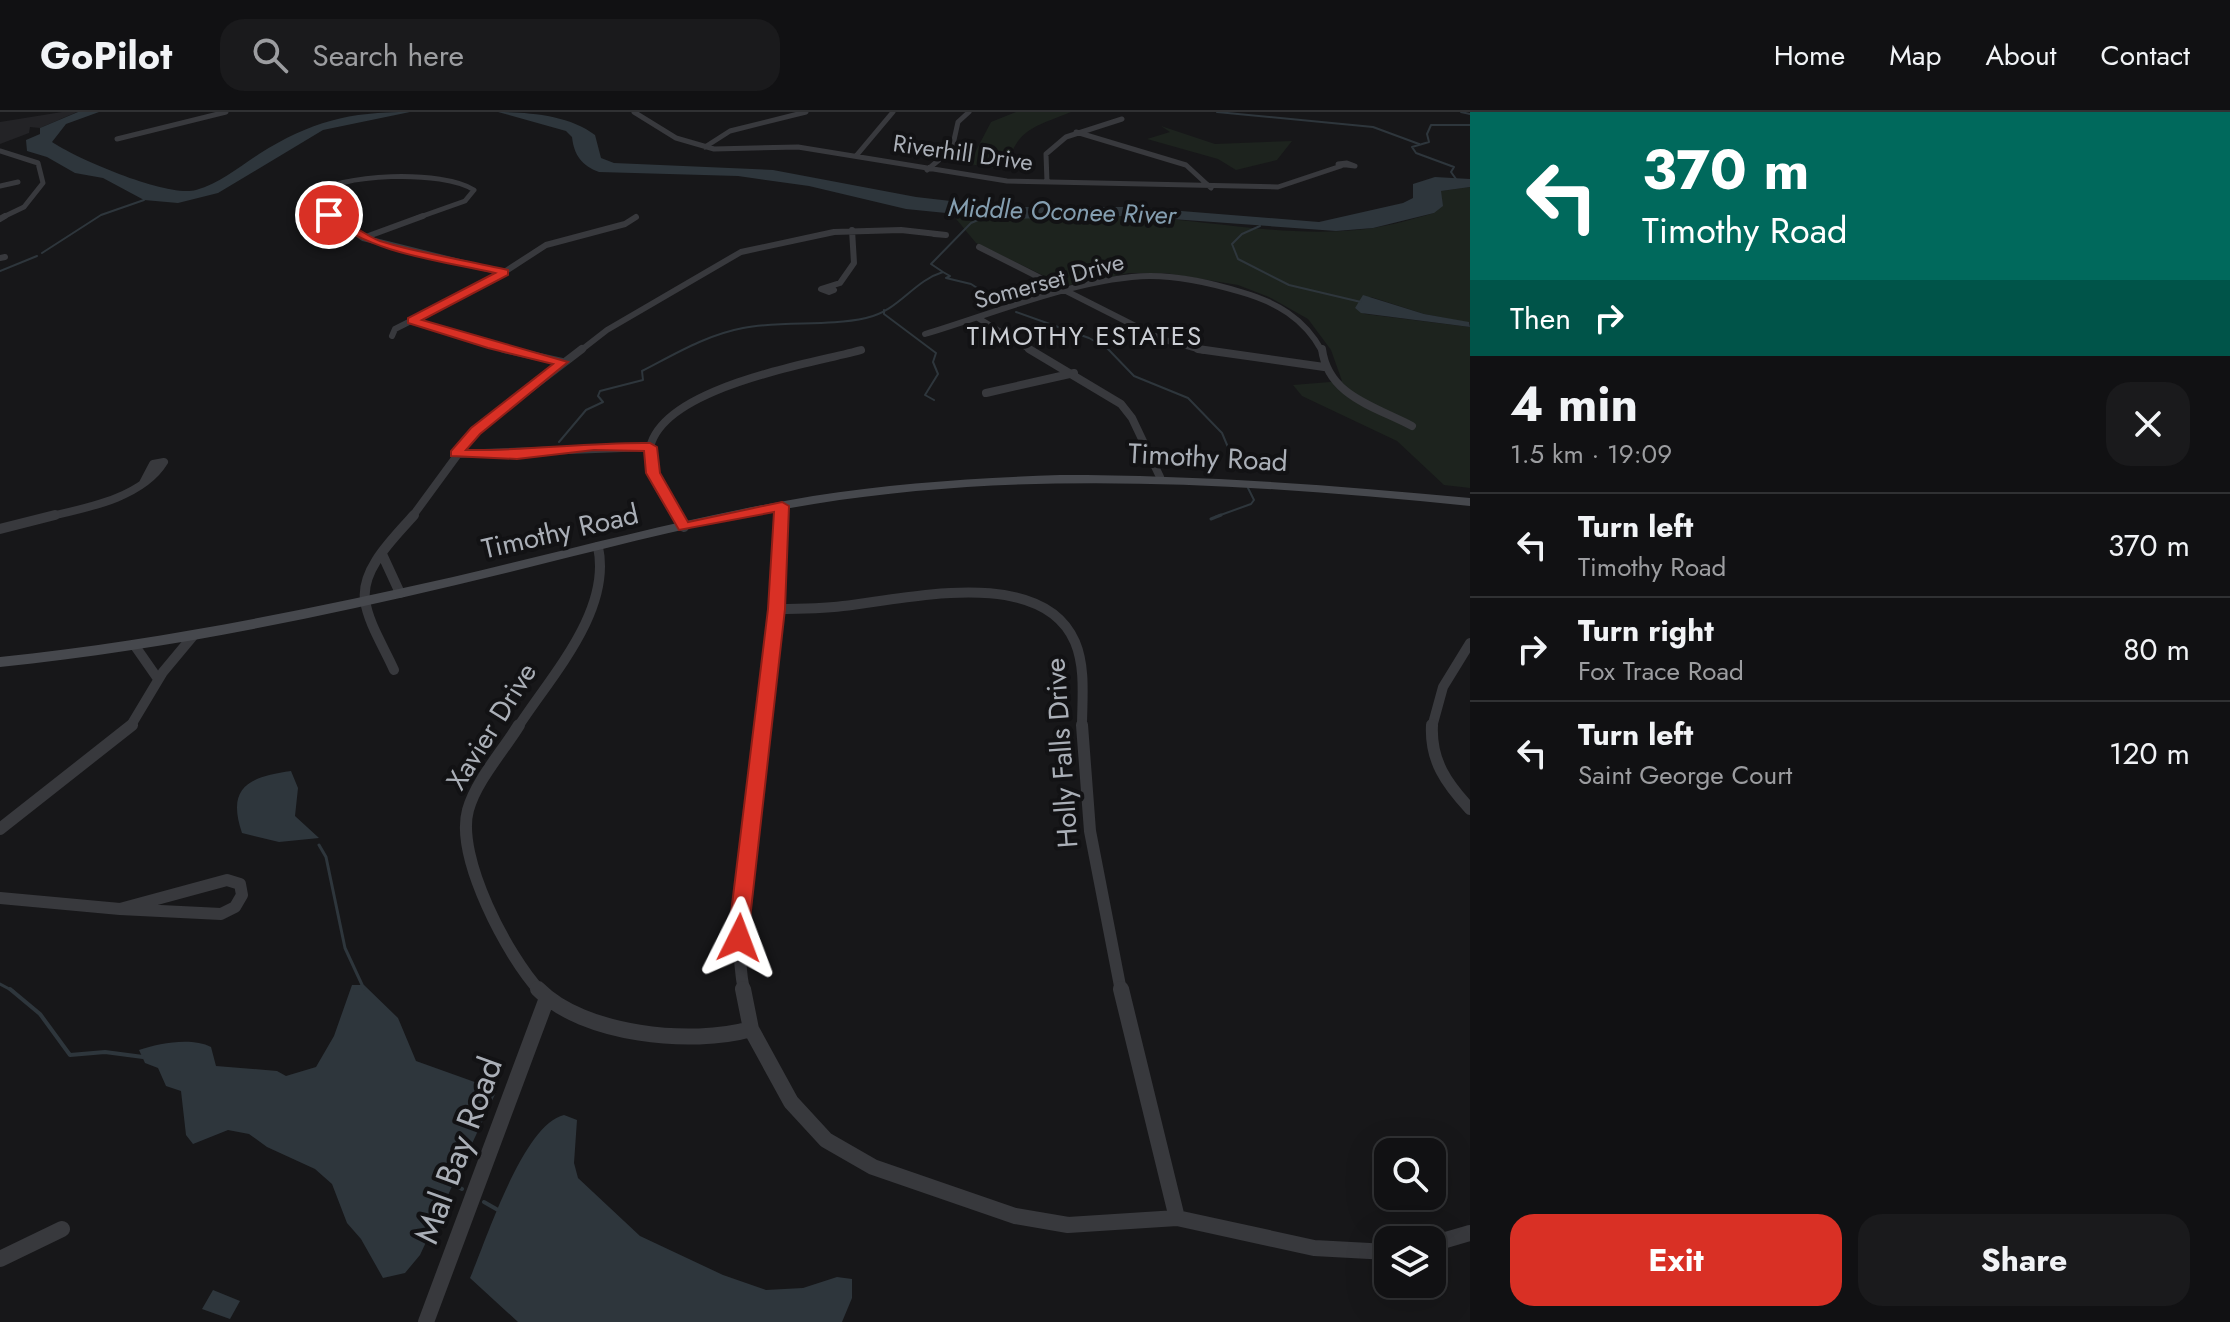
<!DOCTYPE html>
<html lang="en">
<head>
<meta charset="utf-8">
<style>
	body { margin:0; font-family:Jost,sans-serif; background:#1a1a1c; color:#f1f3f6; height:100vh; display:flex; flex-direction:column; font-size:30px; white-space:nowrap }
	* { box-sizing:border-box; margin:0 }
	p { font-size:26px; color:#9c9da0 }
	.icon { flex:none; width:44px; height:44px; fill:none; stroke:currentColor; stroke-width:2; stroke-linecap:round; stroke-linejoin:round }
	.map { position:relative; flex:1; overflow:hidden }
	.side { display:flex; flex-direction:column; background:#111113; width:760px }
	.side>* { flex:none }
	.guide { background:#00695c; color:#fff; overflow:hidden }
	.fabs { position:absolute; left:1374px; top:1026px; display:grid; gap:16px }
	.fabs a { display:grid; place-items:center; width:72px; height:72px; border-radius:16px; background:#111113; box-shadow:0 8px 32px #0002,0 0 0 2px #303133; font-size:40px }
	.pin { position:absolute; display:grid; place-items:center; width:68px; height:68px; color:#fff; margin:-34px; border:4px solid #fff; border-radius:50%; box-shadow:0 2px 8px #0007 }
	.me { position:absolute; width:88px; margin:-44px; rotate:3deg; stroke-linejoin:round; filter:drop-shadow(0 0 6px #0008) }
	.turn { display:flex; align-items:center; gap:28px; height:168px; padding:0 40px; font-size:36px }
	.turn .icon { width:104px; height:104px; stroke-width:2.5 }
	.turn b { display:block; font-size:56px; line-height:68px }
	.then { display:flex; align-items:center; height:76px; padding:0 40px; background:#0003; gap:16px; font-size:30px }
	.round { display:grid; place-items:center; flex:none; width:84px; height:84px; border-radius:24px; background:#1a1a1c }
	.headline { display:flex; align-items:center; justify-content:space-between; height:136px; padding:0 40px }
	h1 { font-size:48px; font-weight:700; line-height:60px }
	.action { display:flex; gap:16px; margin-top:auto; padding:16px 40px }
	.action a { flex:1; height:92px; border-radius:24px; background:#d93025; color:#fff; font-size:32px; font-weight:700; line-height:92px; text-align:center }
	.action a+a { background:#1a1a1c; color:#f1f3f6 }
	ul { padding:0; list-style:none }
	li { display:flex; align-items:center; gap:24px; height:104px; padding:0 40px; border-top:2px solid #303133 }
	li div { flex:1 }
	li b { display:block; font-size:30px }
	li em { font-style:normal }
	header { display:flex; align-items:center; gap:48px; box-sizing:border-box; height:112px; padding:0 40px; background:#111113; border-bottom:2px solid #303133 }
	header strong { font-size:38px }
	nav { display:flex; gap:44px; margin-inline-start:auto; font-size:28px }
	.search { width:560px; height:72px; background:#1a1a1c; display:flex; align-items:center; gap:20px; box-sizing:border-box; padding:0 28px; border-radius:24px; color:#9c9da0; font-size:30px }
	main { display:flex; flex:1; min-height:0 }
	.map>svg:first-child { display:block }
	.built { fill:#232326 }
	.green { fill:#1d231e }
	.water { fill:#2e363c }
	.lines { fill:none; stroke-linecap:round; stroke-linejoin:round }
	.stream-far2 { stroke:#2e363c; stroke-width:2 }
	.stream-far1 { stroke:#2e363c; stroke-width:3 }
	.stream { stroke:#2e363c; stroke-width:4 }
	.street-far5 { stroke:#38393d; stroke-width:5 }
	.street-far4 { stroke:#38393d; stroke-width:6 }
	.street-far3 { stroke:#38393d; stroke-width:8 }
	.street-far2 { stroke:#38393d; stroke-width:10 }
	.street-far1 { stroke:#38393d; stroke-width:12 }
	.street { stroke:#38393d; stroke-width:16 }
	.secondary { fill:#46484d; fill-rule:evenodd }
	.route { fill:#d93025; stroke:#8d1f18; stroke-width:2 }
	.labels { text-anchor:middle; stroke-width:8; stroke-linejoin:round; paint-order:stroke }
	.far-street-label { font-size:24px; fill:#aaafb7; stroke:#121214 }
	.far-water-label { font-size:26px; font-style:italic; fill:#849eb0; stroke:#121214 }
	.far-neighbourhood-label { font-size:26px; letter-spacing:2px; fill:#cbced4; stroke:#121214 }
	.street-label { font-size:28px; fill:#aaafb7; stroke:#121214 }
	.near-street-label { font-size:34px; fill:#aaafb7; stroke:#121214 }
</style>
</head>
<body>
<header>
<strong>GoPilot</strong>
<div class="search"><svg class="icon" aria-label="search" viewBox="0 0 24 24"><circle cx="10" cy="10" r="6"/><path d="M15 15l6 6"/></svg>Search here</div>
<nav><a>Home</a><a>Map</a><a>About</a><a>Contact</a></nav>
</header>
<main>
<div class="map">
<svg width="1470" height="1210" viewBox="0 0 1470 1210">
	<rect width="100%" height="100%" fill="#171719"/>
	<path class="built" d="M62,0H77L40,16L30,15L29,21L0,32V10Z"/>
	<path class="green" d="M1016,0H1071C1035,15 1016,16 1006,58L969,52L991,10Z
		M1161,14L1215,32L1292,29L1277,48L1236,58L1218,47L1147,27L1170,20Z
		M1470,75V211L1424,202L1371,185L1355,196L1365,202L1470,215V376L1444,373L1397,329L1302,284L1293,273L1342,269L1331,238L1308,207L1269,185L1238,173L1165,161H1129L1065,174L976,131L952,102C1014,109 1074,102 1136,105C1209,108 1283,125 1356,118C1383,116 1409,108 1434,101L1441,79Z"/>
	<path class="water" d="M78,0H99L66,12L52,30C77,47 168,86 196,78C220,71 239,55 259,42C312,9 348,0 410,0L323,18L218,81L178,91L144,88L103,66L75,61L47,45L27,39L26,28L40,22V16Z
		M498,0C527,0 570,3 595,23L601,46L614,51L773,58L916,85L1003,95H1131L1319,110L1403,91L1413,86V72L1435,65L1470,67V75L1441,79L1443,94L1434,101L1373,116L1336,119L1130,104L1006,107L906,97L809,74L738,64L599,60C582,54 574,43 572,25L566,19Z
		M1363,183L1424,202L1469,210L1470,215L1361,201L1355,196Z
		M291,659L298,676L295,704L319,726L279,730L242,721C226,674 250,665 291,659Z
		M352,873H364L398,906L416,949L497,978L420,1143L405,1161L383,1166L361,1127L347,1111L332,1072L315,1057L267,1035L249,1022L228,1018L193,1032L186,1023L181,979L166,974L158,956L145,951L139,938C159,931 192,925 211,935L216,954L277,959L286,964L316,955L334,924Z
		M564,1003L577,1008L574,1051L578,1066L640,1124L723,1163L766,1178L803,1176L837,1165L852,1167V1186L842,1210H518L470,1166C486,1129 523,1012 564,1003Z
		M213,1178L240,1189L230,1207L202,1197Z"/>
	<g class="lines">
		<path class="stream-far2" d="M1217,0L1373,15L1419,32
			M1461,0L1470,2
			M1456,67L1451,60L1454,55L1416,41L1412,35L1429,30L1427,22L1431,13H1470
			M1260,114L1242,122L1232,132L1238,147L1289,173L1361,190
			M42,141L101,103L144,88
			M0,159L37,144
			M943,160L950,164L946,166L971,172L1002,192
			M884,198V202L936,241L933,250L938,262L925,283L934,288
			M1016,200L1089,226L1107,236L1134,264L1188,286L1222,321L1238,359
			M559,330L586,298L603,290L598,284L600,279L643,268L642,259C675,242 706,223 743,216C783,208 826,215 866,206C899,199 913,169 943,160L931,152L971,111L985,105
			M1215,405L1251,392L1254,388L1248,376"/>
		<path class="stream-far1" d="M1211,407L1221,403
			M319,733L326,745L345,836L364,877
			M0,872L13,879"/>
		<path class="stream" d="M10,877L40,902L70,943L105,940L143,945
			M452,1071L462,1077
			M484,1090L498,1098"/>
		<path class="street-far5" d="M634,0L676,26L714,37L798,35L1007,69L1278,75L1341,54
			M1076,20L1186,53L1211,76
			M117,27L226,0
			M705,35L730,19L806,0
			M0,39L38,51L43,71L24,95L1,106
			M856,44L893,0
			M1347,51L1355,54L1338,52Z
			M927,58L952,37L958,10L969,0
			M1047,70L1046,42L1066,25L1122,7
			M0,74L18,70
			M335,106L310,85C338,60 444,58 474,78L465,89L417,106"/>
		<path class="street-far4" d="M332,104L363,126
			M0,107L5,104
			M363,126L504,161
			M363,126L423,104
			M979,135L1161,227L1205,239
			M0,146L5,145
			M832,176L834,178L829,180L821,177L840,171L854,151L852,118
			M978,206L1032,239
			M412,208L513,239
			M925,222C992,202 1081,165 1150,164C1182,164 1211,171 1241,180C1276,190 1304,206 1322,239
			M392,224L395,217L492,168L546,133L625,112L636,105
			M580,239L607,218L741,140L834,120L901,118L946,123L934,122"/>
		<path class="street-far3" d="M504,237L562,250
			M1029,237L1121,292L1132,306L1160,365
			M1198,237L1324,255
			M1322,237C1328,284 1374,294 1412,314
			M986,281L1074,261
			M456,342L650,335
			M47,405C86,396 142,386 164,350L153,352L143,371
			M412,405L475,319L582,237
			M678,405C666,388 649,367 649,344C650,276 812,252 861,238
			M781,405L782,394"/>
		<path class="street-far2" d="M677,403L684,415
			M0,417L55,403
			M382,442L400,481
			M776,497C799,497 821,497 843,494C906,487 1042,453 1075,530C1086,556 1082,588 1082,615
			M135,534L158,567
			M394,558C385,537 368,511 365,488C361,456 395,425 414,403
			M130,615L163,560L193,524
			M518,615C551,564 612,499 598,435
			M762,615L776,497L781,403
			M1432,615L1443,575L1470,531"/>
		<path class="street-far1" d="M519,613C503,639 476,669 468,698C455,745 508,845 540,879
			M1082,613L1090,719L1121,879
			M1432,613C1430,649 1447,672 1470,697
			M0,717L132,613
			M227,768L240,772L242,783L235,795L221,802L120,797Z
			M0,786L120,797
			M744,879C729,802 753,692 762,613"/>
		<path class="street" d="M538,877C583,923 692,934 751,917
			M743,877L751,917L791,990L826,1028L873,1055L1015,1104L1068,1113L1177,1106L1314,1136L1388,1140
			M1121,877L1177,1106
			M1432,1132L1470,1121
			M0,1147L62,1117
			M426,1210L547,886"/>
		<path class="secondary" d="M1060,363C1198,363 1333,373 1470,386V394C1251,372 1032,357 814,392C693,411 575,445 456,473C305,509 154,539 0,555V545C153,529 303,499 453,465C572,437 692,404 813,384C895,371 977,366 1060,363Z"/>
	</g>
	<path class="route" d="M326,101C339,101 364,124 380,129C422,142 466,148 508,158V163L422,208L568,250L480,322L466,338C528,339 588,330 650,331L657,335L660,361L688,410L782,390L789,394L785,497L747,833L739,836L732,833L728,826L768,497L774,400L679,418L646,361L644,339L594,338L517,347L451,344V339L471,316L553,252L488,236L408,211V206L495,161C437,148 374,142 326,105Z"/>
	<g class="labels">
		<g class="far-street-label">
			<text transform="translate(963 41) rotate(8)" y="8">Riverhill Drive</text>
			<text transform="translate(1049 169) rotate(-15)" y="8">Somerset Drive</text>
		</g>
		<g class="far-water-label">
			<text transform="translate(1062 99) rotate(2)" y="9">Middle Oconee River</text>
		</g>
		<g class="far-neighbourhood-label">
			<text x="1085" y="233">TIMOTHY ESTATES</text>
		</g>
		<g class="street-label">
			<text transform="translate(1208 345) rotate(3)" y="10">Timothy Road</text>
			<text transform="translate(560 419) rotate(-13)" y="10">Timothy Road</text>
			<text transform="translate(491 614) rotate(-58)" y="10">Xavier Drive</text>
			<text transform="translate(1061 641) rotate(-94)" y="10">Holly Falls Drive</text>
		</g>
		<g class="near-street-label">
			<text transform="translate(458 1038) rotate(-70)" y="12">Mal Bay Road</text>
		</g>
	</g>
</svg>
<div class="fabs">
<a><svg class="icon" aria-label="search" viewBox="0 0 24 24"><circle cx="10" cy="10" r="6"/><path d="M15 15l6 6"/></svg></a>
<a><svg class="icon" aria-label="layers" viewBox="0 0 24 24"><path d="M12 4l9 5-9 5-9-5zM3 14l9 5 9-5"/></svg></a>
</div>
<div class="pin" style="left:329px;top:103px;background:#d93025"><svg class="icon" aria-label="arrive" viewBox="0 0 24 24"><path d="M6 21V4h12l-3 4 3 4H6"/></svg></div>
<svg class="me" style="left:739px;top:826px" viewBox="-20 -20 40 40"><path d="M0-17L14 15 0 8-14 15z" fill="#d93025" stroke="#fff" stroke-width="4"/></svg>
</div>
<section class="side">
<div class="guide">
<div class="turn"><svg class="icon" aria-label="left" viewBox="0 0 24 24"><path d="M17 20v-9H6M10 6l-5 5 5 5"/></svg><div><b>370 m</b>Timothy Road</div></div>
<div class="then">Then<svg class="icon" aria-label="right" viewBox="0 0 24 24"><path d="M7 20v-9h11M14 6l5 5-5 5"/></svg></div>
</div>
<div class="headline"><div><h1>4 min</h1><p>1.5 km · 19:09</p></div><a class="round"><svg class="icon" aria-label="close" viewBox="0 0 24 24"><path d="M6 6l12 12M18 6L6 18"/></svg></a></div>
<ul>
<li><svg class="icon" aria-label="left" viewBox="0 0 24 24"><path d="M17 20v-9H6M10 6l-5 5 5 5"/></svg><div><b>Turn left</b><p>Timothy Road</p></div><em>370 m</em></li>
<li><svg class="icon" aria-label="right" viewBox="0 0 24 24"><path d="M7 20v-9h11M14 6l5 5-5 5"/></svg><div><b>Turn right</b><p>Fox Trace Road</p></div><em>80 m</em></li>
<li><svg class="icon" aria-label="left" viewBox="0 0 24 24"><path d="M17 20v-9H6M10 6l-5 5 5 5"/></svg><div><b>Turn left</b><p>Saint George Court</p></div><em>120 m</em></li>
</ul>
<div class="action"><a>Exit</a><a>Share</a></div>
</section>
</main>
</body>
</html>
